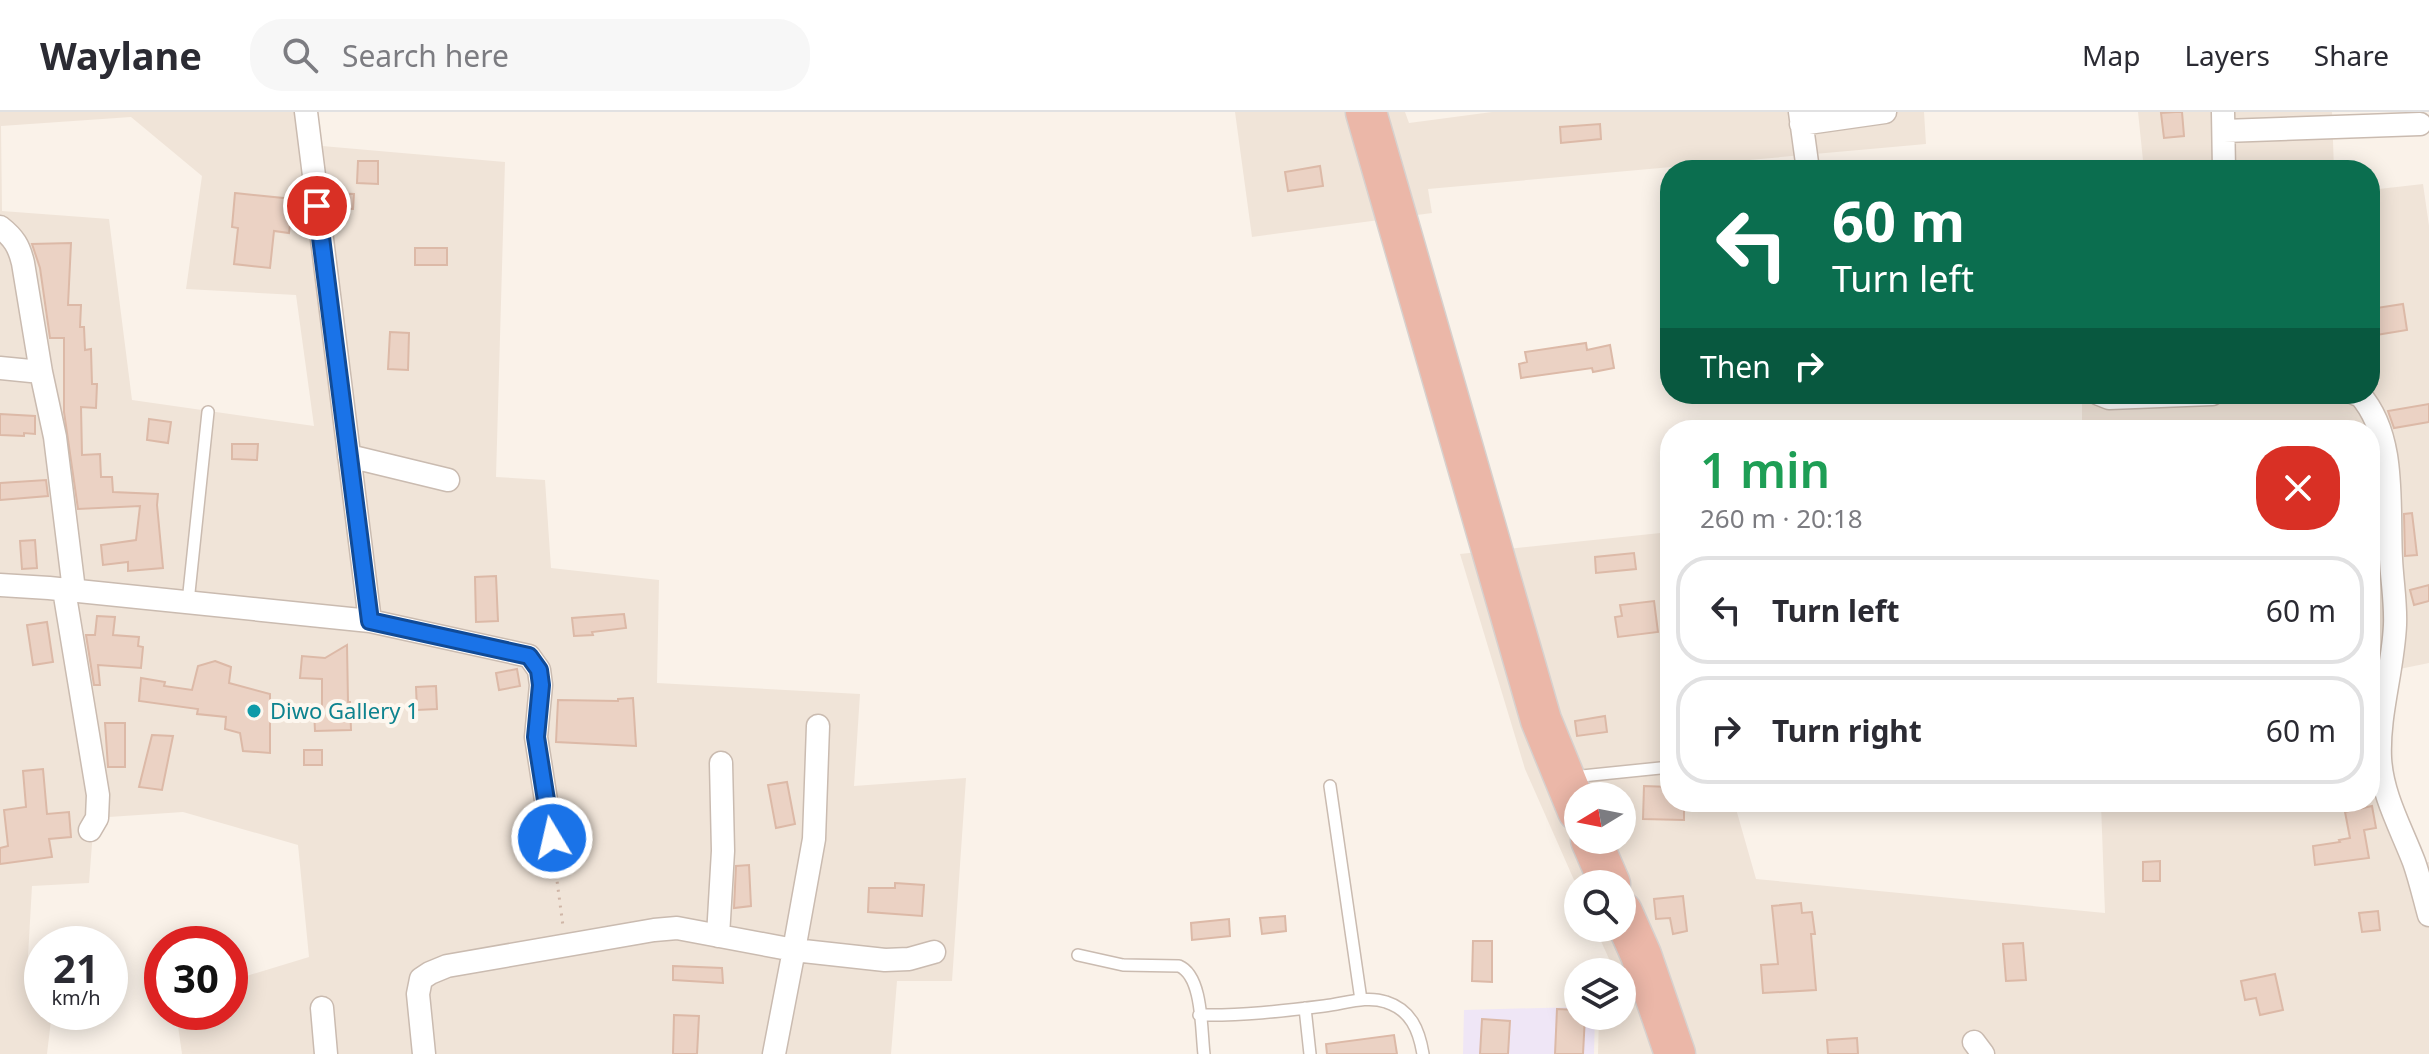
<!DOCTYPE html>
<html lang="en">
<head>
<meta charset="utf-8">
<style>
	body { margin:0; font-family:"Noto Sans",sans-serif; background:#f7f7f7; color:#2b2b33; height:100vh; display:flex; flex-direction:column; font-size:30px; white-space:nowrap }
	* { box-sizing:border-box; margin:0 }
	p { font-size:26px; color:#7c7c81 }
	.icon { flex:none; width:44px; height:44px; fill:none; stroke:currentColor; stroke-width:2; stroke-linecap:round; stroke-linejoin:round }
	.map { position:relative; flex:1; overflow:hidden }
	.side { position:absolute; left:1660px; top:308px; width:720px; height:392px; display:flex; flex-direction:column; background:#fff; border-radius:32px; box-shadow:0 4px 20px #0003 }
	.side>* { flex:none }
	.guide { position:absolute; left:1660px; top:48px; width:720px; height:244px; border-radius:32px; box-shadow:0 4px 20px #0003; background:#0b6e4f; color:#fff; overflow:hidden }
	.needle { width:52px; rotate:260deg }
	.controls { position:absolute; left:1564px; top:670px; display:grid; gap:16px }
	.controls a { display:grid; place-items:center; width:72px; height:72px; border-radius:50%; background:#fff; box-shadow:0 4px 20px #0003; font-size:40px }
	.speed { position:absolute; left:24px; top:814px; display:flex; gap:16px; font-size:40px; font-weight:700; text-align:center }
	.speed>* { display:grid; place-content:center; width:104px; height:104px; border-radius:50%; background:#fff; box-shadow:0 4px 20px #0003; line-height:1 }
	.speed small { font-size:20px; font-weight:400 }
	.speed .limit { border:12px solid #d22; background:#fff; color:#111 }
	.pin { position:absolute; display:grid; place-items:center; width:68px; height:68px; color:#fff; margin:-34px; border:4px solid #fff; border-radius:50%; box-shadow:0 2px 8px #0007 }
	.me { position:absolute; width:88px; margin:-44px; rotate:351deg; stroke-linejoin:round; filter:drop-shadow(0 0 6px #0008) }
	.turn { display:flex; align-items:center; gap:28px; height:168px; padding:0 40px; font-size:36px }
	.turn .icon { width:104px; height:104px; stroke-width:2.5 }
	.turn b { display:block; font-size:56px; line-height:68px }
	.then { display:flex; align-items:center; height:76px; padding:0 40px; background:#0003; gap:16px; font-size:30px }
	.round { display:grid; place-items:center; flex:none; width:84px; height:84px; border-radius:32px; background:#f7f7f7 }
	.summary { display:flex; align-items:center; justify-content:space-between; height:136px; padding:0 40px }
	h1 { font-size:48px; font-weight:600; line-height:60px; color:#1e9e55 }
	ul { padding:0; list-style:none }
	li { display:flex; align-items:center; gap:24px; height:108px; margin:0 16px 12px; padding:0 24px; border:4px solid #e1e1e2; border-radius:32px }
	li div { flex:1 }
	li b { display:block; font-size:30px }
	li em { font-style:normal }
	header { display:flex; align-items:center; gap:48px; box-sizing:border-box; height:112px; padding:0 40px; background:#fff; border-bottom:2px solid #e1e1e2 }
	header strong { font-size:38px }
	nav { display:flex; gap:44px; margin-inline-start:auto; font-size:28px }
	.search { width:560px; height:72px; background:#f7f7f7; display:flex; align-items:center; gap:20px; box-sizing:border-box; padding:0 28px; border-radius:32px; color:#7c7c81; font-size:30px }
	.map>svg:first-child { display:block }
	.residential { fill:#f0e4d8; fill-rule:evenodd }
	.education { fill:#efe6f6 }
	.building { fill:#ebd2c4; stroke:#dcb9a7; stroke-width:2 }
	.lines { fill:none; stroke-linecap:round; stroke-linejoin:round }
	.lane-casing { stroke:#cabbb0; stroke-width:14 }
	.street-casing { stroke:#cabbb0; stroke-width:25 }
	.highway-casing { stroke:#d7d1ce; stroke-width:43 }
	.path { stroke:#d0b6a7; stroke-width:3; stroke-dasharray:2 6; stroke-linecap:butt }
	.lane { stroke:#fff; stroke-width:11 }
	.street { stroke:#fff; stroke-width:22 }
	.highway { stroke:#ebb7a8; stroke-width:40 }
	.route-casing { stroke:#114b97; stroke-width:20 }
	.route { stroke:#1a73e8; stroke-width:14 }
	.culture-dot { fill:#0f9aa8; stroke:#fdf7ef; stroke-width:3 }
	.labels { text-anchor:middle; stroke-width:8; stroke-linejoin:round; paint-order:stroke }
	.culture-label { font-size:22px; fill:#0d838f; stroke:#fdf7ef; text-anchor:start }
</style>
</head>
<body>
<header>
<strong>Waylane</strong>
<div class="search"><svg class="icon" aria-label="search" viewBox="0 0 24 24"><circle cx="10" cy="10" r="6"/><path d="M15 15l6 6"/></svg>Search here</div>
<nav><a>Map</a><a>Layers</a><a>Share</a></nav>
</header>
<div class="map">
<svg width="2429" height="942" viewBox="0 0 2429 942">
	<rect width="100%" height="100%" fill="#faf2e9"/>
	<path class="residential" d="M0,0H318L322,34L505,50L496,365L545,368L551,456L659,468L657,571L860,582L854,674L966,666L952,869H897L891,942H182L176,900H230V869L309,845L298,733L183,700L94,706L89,771L32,774L26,879L42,891V900H52L47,942H0ZM131,5L202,64L186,177L296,183L314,314L132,288L109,107L2,99L1,14Z
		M1235,0H1405L1409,11L1492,0H1924L1926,32L1428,77L1432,101L1252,125Z
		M2138,0H2332L2334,58H2144Z
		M2423,72L2429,114V551L2370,563V318H2221L2220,310L2082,315V282H2370V78Z
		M1670,420V690H1734L1756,767L2105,801L2101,692L2286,698L2338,690H2370V685L2395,681L2413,753L2429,750V942H1598L1599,904H1622V883L1624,882L1622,877V860H1615L1595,816H1622V772H1578V777L1525,657L1460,442ZM1578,684H1622V728H1578Z"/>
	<path class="education" d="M1578,895V904H1595L1594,942H1463L1464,898Z"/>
	<path class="building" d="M2175,0H2182L2184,24L2164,26L2161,1Z
		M1600,12L1601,27L1561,31L1560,15Z
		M358,49H378V72L357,71Z
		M1320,54L1323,74L1288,79L1285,60Z
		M235,81L293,87L289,121L274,119L270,156L234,152L238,116L232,115Z
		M330,81L354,82L353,97L332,96Z
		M71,131L68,193H81L80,215H84L85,238L91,237L92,272H97L96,296L81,295L82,343L100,342L101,365H112L113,380L158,382L157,393L163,456L128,459V450L103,453L101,433L136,428L140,394L78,397L64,300V226H50L40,156L32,132Z
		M415,136H447V153H415Z
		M2403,192L2407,218L2370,224V197Z
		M390,220L409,221L408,258L388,257Z
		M1586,231L1587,238L1610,233L1614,256L1593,260L1592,256L1521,266L1519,252L1527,250L1525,240Z
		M2429,292V310L2394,316L2388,299Z
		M0,302L35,304V322L24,321V324L0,323Z
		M149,307L171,310L168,331L147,328Z
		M232,332H258L257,348L232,347Z
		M46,368L48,384L0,388V371Z
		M2412,401L2417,443L2405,444L2404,402Z
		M35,428L37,456L22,457L20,429Z
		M1634,441L1636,457L1596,461L1595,445Z
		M496,464L498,509L476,510L475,465Z
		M2429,473V489L2414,493L2410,478Z
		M1654,489L1658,520L1618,525L1615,505L1622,504L1620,493Z
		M624,502L626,516L592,520L593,523L574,524L572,506Z
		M97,504L115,505L113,523L139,525L138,534L143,535L141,556L98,553L100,573H94L86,523H95Z
		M47,510L53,550L33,553L27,513Z
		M347,533L348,590H350L351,618L315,619L314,599L322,598V567L300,566L302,544L325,546Z
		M215,549L231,555L229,571L270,582V641L243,639L240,621L225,617L226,605L197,602L198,597L139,589L141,566L165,570L164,574L192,578L198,554Z
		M517,557L520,574L499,578L496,561Z
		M436,574L437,597L417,598L416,575Z
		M633,586L636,634L556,630L558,588L618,589V587Z
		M1605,604L1607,620L1577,624L1575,609Z
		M105,611H125V655H108Z
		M152,623L173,624L162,678L139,675Z
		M304,638H322V653H304Z
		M43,657L47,702L69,700L71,725L49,727L52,745L0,752V736L8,734L4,698L26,695L23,659Z
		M787,670L795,712L776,716L768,673Z
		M1644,674L1670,675V690H1684V708L1643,707Z
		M2372,694L2376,716L2364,718L2369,746L2315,753L2313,734L2340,730L2339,728L2350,726L2345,700Z
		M2160,749V769H2143V750Z
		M749,753L751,794L734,796L736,754Z
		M895,771L924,773L922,804L868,800L869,776H895Z
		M1683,784L1687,819L1673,822L1670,806L1656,807L1654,787Z
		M1801,791L1802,801L1812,800L1815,822H1811L1816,878L1763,881L1761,853L1778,852L1772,794Z
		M2378,799L2380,818L2362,820L2359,801Z
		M1285,804L1286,819L1262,822L1260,806Z
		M1229,807L1230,824L1192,828L1191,811Z
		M1473,829H1492V870L1472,869Z
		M2023,831L2026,868L2006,869L2003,832Z
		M673,854L722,856L723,871L673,868Z
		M2275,862L2283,898L2260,903L2256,886L2245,888L2241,869Z
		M1557,897L1578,898V904H1585L1583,942H1555Z
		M674,903L699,904L697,942H673Z
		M1482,907L1510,909L1508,942H1480Z
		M1394,923L1397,942H1327L1326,932Z
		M1857,926L1858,942H1828L1827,928Z"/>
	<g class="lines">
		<defs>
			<path id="lane" d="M1880,317V318
				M188,490L208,300
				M1572,665L1670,655
				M1330,674L1361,888
				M1078,843L1123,853L1179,854C1203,864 1201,918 1204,942
				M1305,896L1310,942
				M1199,903C1241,904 1283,899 1324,894C1344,892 1366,883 1386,890C1411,898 1419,918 1423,942"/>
			<path id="street" d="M306,0L370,509
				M1800,0L1808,58
				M2223,0L2224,58
				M1801,12L1885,0
				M2224,19L2420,12
				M0,115C14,126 19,134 23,151L41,260L55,325L74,478
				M0,256L41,260
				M2099,282L2109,286L2212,282
				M2356,282L2360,283C2397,325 2388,395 2391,447C2392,469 2396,491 2395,513C2393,558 2378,602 2380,646C2382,683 2401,716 2414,750C2420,767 2424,785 2429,803
				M349,344L448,368
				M0,473L49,476L370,509L529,544L539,558L541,573L536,625L552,726
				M64,478L98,683L97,706L90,718
				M818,614L814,727L794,838L885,848L909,847L934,840
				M718,824L723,739L721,651
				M322,896L326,942
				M1974,930L1983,942
				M424,942L418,882L421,867L430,861L447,854L654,818L677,816L794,838L774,942"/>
			<path id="highway" d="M1366,0L1541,608L1578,699
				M1591,728L1610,772
				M1622,800L1641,843L1675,942"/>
		</defs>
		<use href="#lane" class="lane-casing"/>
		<use href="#street" class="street-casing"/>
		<use href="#highway" class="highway-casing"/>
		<path class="path" d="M554,746L563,814"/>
		<use href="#lane" class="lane"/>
		<use href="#street" class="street"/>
		<use href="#highway" class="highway"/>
	</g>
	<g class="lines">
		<defs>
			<path id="route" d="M317,94L370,509L529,544L539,558L541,573L536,625L552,726"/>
		</defs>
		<use href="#route" class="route-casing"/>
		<use href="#route" class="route"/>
	</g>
	<circle class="culture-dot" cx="254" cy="599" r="8"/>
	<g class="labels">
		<g class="culture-label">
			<text x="270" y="607">Diwo Gallery 1</text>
		</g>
	</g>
</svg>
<div class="controls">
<a><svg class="needle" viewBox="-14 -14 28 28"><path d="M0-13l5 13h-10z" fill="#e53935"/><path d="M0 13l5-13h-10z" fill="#7c7c81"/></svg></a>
<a><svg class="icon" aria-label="search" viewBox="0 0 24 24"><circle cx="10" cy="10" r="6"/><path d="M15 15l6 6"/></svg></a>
<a><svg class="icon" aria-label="layers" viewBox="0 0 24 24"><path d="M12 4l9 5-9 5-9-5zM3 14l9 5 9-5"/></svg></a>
</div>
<div class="speed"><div>21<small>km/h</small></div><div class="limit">30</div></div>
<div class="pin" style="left:317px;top:94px;background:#d93025"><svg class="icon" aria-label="arrive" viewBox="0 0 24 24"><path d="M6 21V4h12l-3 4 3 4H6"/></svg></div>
<svg class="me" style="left:552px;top:726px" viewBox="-20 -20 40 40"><circle r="17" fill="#1a73e8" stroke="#fff" stroke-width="3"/><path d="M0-11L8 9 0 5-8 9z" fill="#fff"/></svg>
<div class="guide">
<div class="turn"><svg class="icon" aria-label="left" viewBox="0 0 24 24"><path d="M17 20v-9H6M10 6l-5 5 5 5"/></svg><div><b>60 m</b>Turn left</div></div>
<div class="then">Then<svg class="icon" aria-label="right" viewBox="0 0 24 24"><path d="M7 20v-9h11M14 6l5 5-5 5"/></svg></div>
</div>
<section class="side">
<div class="summary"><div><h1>1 min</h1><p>260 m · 20:18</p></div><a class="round" style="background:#d93025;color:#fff"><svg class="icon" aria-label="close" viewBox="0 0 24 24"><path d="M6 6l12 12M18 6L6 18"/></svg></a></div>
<ul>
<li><svg class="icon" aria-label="left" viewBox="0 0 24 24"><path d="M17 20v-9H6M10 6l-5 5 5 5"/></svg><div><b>Turn left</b></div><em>60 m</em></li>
<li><svg class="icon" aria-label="right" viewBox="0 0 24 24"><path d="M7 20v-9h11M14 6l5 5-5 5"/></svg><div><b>Turn right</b></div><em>60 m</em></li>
</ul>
</section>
</div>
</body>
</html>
